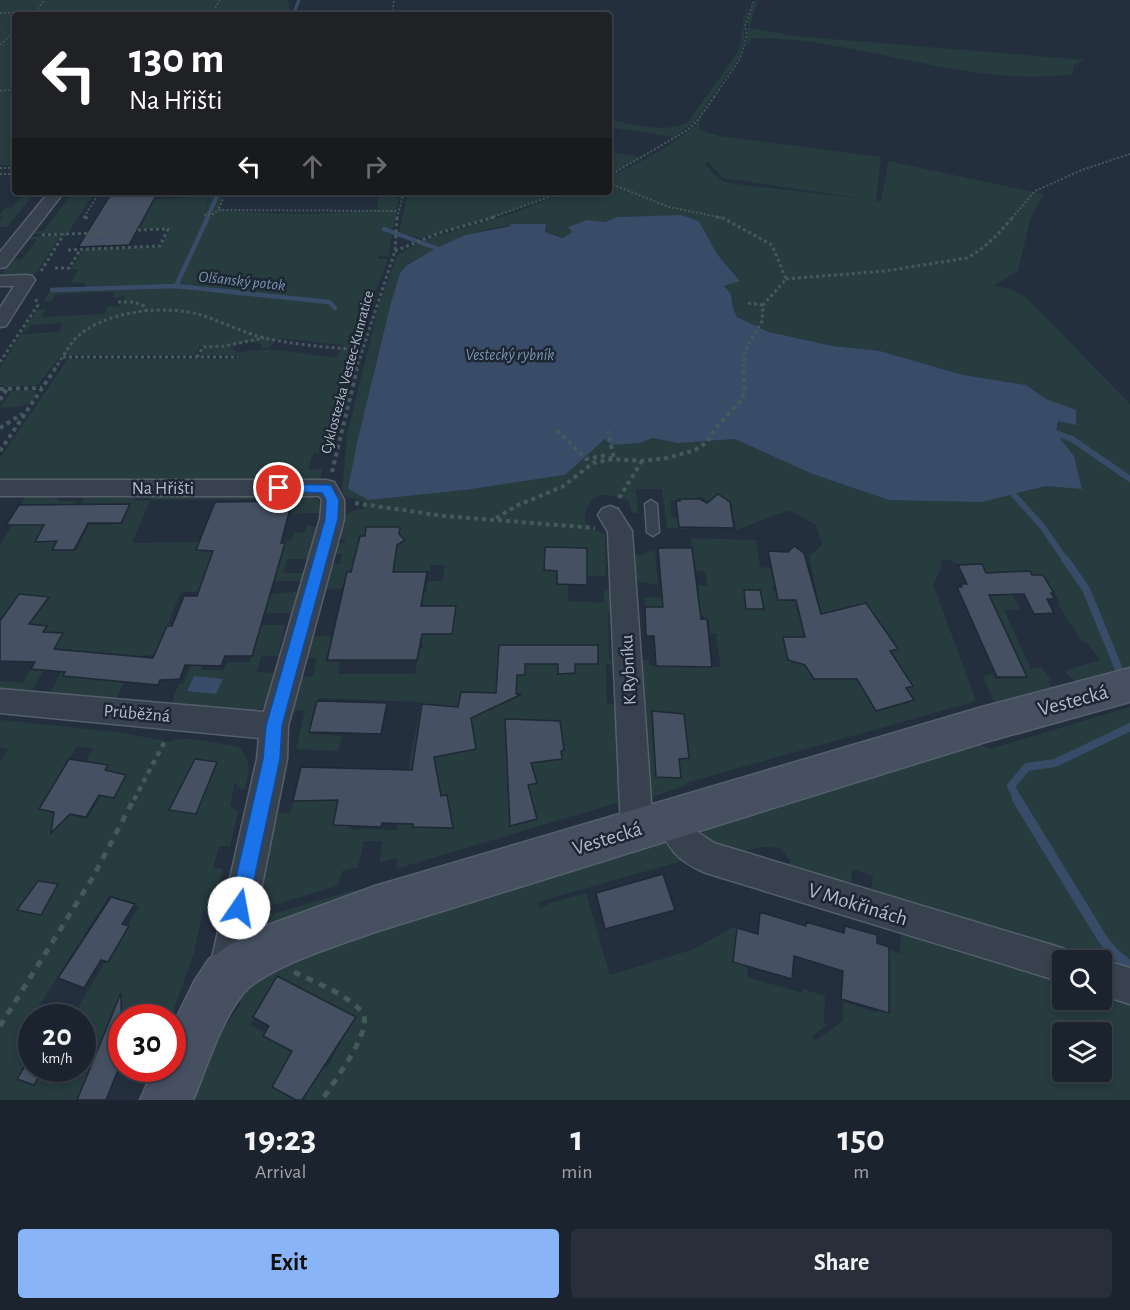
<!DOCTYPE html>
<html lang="en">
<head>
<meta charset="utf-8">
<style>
	body { margin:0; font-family:"Alegreya Sans",sans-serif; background:#282f3a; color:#f1f3f6; height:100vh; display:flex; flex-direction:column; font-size:22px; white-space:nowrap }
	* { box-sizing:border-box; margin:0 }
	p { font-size:20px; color:#a0a4aa }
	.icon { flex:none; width:33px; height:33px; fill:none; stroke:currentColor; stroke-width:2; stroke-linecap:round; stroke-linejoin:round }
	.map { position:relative; height:1100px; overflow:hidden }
	.panel { display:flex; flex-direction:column; background:#1b232e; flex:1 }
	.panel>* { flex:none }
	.top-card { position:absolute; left:12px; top:12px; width:600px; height:183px; border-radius:6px; box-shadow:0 3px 9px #0003,0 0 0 2px #39404a; background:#202124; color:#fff; overflow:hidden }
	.fabs { position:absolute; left:1052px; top:950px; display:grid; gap:12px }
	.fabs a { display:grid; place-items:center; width:60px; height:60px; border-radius:6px; background:#1b232e; box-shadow:0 3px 9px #0003,0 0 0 2px #39404a; font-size:30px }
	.speed { position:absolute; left:18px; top:1004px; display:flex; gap:12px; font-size:30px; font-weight:700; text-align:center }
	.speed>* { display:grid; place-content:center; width:78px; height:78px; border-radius:50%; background:#1b232e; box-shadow:0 3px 9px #0003,0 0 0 2px #39404a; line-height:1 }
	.speed small { font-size:15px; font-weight:400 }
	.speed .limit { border:9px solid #d22; background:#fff; color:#111 }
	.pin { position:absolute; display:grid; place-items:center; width:51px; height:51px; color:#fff; margin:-26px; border:3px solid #fff; border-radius:50%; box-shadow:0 2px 6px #0007 }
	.me { position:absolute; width:66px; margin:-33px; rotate:12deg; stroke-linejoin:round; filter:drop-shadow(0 0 4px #0008) }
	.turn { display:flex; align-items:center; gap:21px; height:126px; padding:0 18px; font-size:27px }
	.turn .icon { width:78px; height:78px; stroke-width:2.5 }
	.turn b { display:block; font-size:42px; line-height:51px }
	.lanes { display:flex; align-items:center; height:57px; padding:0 18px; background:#0003; justify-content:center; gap:30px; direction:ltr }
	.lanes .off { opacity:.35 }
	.eta { display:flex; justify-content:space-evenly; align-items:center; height:102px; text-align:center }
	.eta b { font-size:36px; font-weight:700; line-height:42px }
	.cta { display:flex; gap:12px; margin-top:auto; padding:12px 18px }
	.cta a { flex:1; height:69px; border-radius:6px; background:#8ab4f8; color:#111; font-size:24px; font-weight:700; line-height:69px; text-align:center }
	.cta a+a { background:#282f3a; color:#f1f3f6 }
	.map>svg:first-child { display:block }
	.green { fill:#263c3f; fill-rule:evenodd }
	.water { fill:#394c67 }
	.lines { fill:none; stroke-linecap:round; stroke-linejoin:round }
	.stream-far5 { stroke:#394c67; stroke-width:3 }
	.stream-far4 { stroke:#394c67; stroke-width:4 }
	.stream-far3 { stroke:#394c67; stroke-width:4.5 }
	.stream-far2 { stroke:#394c67; stroke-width:6 }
	.stream-far1 { stroke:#394c67; stroke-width:8 }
	.stream { stroke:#394c67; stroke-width:10 }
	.building { fill:#455162; stroke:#1f2835; stroke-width:1.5 }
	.lane-casing { stroke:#565f6c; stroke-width:3 }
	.street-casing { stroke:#565f6c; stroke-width:3 }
	.secondary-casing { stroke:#565f6c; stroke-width:3 }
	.path-far5 { stroke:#44595c; stroke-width:1.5; stroke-dasharray:2 2; stroke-linecap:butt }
	.path-far4 { stroke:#44595c; stroke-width:2; stroke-dasharray:2 2; stroke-linecap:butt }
	.path-far3 { stroke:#44595c; stroke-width:3; stroke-dasharray:3 3; stroke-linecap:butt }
	.path-far2 { stroke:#44595c; stroke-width:4; stroke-dasharray:4 4; stroke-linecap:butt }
	.path-far1 { stroke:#44595c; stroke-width:4.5; stroke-dasharray:5 5; stroke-linecap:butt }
	.path { stroke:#44595c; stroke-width:5; stroke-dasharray:7 7; stroke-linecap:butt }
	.lane { fill:#38414e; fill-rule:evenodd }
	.street { fill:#38414e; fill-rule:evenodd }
	.secondary { fill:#465061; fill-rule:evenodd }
	.route { fill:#1a73e8; stroke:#114b97; stroke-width:1.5 }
	.labels { text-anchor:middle; stroke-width:5; stroke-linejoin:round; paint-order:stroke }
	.far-street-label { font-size:15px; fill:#b4bcc9; stroke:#1d2633 }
	.far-water-label { font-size:16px; font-style:italic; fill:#7c92b1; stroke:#1d2633 }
	.street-label { font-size:18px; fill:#b4bcc9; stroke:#1d2633 }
	.near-street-label { font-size:21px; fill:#b4bcc9; stroke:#1d2633 }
</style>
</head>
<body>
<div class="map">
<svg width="1130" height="1100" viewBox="0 0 1130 1100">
	<rect width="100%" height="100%" fill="#242f3e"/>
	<path class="green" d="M0,0H288L290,13L289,15H15V165H0Z
		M751,0L743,26L745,36L739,58L694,122L674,137L609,127V120C634,124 665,134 688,122L736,55L741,43L743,19Z
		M756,0H758L749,28L794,36L1084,60L1073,66V74C968,89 858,37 752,38L746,47C750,29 744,20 756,0Z
		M728,77L699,123L700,130L719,136L881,157L876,201H881L888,161L1043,194L1030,220L1018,271L993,286L1012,289L1028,299L1130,404V671L1080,686L1064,671L1100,660L1085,641L1082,642L1058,604L1060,602L1043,575L994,577L1003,595H1013L1020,609L1004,610L1031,669L1041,667L1052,680L1048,682L1052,688L1059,692L1003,707L993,700L983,676L993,674L995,679L1028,678L989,599L985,571L982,564L958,565L948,559L941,561L940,572L933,584L976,701L686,783L685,786L652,797L647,793L635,661L649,659V665L656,666L721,667L716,639L718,634L710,633L709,620L692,609L645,607L644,597L699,598L698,586H707L705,571L696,570L691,538L756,540L760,567L770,568L776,586L771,588L786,601H807L806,595H817L809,556L822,545L816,525L789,510L736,530L732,508L733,505L718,495L708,502L702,497L671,501V515L676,519H686L688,527L693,529L667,528L662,489H636L638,513H632L629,501C619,498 606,492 596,497C592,500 588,504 587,508C580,524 592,530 605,534L606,576H587L545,549L544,570L557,571V584H568V601L604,603V588L616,594L614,610L608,615L609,659L618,665L606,664L607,704L620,705V802L396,869L397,858L380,862L382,841H364L358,867L342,871L338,886L245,913L273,812L290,814L294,798L340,791L351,820L349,829L397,830L421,702L319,698L309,734L342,736L338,751L296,749L305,710H298L290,716L295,681L302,677L313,676L317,658L300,659L306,640H311L312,636H357L356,642H331L325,662H340L338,674H415L419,649L423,648V643L421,642L427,605H386L403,592H427L428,581H443L445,565H431L430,571L347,572L342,588L324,590L330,564H340L342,554H332L334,543H345V539H335C342,520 340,512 363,509L364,502L345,496L342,491L347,435L379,305L397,255L419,242L434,250L406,266L400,273L390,306L372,378L369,500L465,490L565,475L605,439L639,443L653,438L678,443L735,439L810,473L1014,495L1046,486L1082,488L1074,456L1056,433L1058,421L1075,410L1046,399L1026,385L963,375L880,351L833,346L769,332L737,317L733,308V300L724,286L740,280L717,254L699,221L638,216L618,217L605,222L587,220L563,238L557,234L545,232L546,224C508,222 471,232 438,247L424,240L511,214L567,192H609V177C638,163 678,144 700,120C711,107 718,91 728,77ZM708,162L723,178L871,200L728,183L719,179L705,164Z
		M609,152L642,157L609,175Z
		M26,192H36L7,227H0V220L4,216H0V214L5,208H11Z
		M64,192H95L68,233L30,234L32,232L43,231L70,196H60Z
		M189,192H210L204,212L212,192H226L221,201V208L228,211C278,214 328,216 377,209L379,192H400L388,256H378L377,259H388L370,305L328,452L313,453L308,470L323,469L320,479L316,482L0,483V458L68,359H240H238L239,355H201L205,346H200L195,355H61L38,385L3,387L4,385H0V368L21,334L59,332L62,323L31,325L27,331L23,332L37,310L46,309L42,317L104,314L108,306L120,307L125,296L113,298L114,292L56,294L52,301H43L50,291L86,290V283L71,282L79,269H71L83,250L161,247L170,228L140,229L145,218L125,219L136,200L185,198ZM279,338L343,345L336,358L270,349L238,352L231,348C238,342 254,341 263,345L260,348H269Z
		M408,192H560L509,212L421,238L399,233Z
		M61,235L34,276L11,277L3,274L4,267H8L12,262H8L10,260L22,259L37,240L26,239L28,237Z
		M32,390L37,395C29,408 14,407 0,408L12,391Z
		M28,491H62L57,501H77L51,551H76L89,525L122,524L130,505H80L86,492H137L134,501L150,500L155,492L272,493L273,499L150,500L132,543L291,541L294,532L305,533L307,525L323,528L313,559H287L283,573H306L305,581H203L199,592H181L168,624L285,625L279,651L286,652L284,656H261L257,672L280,673C277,682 274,697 268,704C255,719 193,708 174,706V696L179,684H183L193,660L205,659L201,670H224L227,662H250L256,639H161L155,654L136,657L114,703L49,696L71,651L55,650L30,694L0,691V681L22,683L31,669L42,670L63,633L43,632L22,641L26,618L2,616L0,619V545L12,525H36L20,505Z
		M296,493L317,499L322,507V513H299L292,516L296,500H291Z
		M655,549L658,585L635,581L632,555H641Z
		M305,591L296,613H265L270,594Z
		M1130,707V972L1101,960H1086L871,896L873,876L852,869L851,889L789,873L790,860L780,848L760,847L731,854L706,845L703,835L707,821L977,740L983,746L990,749Z
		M0,720L117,732L170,742C182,734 224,745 239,747C252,762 249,771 245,789H241L235,783L230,805L238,812L230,846H219L213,868L223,869L212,911L203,912L193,956L171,1017H122L121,1021L110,1020L77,1100H0V761L8,749L0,747ZM77,746L93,749L82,768L101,795L87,819L70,815L62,822L53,821L55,814L39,809ZM110,895L139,906L72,1017H82V1068H32L31,1034L25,1032L32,1017Z
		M659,838L670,842L689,863L682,861L538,902L540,909L550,903L586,893L610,975L691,950L734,927L737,928L733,961L748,966L747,977L802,993L803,989L825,996L824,1022L826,1026L812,1036L815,1041L843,1021V1002L876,1012L877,984L889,949L900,954L901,929L1062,976V999H1101V987L1130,995V1100H192L224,1027L241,1004L237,996L267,967ZM277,978L353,1018L327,1068L250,1025ZM1062,1032H1101V1071H1062Z
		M354,890L356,891L352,899L266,928L257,927L249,921Z"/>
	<path class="water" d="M681,215L699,221L717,254L740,281L724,286L731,294L733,308L737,317L769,332L833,346L880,351L963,375L1026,385L1046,399L1076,410V425L1058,421L1056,433L1074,456L1082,489L1046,486L982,502L889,500L810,473L735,439L678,443L653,438L639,443L611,445L605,439L565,475L465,490L369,500L348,489L357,443L390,306L400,273L406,266L436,248L465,235L511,226L510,224H546L545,232L563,238L572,232L568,227L587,220L605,222L617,217Z
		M194,676L223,679L216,694L187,691Z"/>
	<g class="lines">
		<path class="stream-far5" d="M293,15L299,0"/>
		<path class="stream-far4" d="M207,218L219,192"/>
		<path class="stream-far3" d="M208,217L176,286L329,302L335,308
			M384,229L436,248
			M52,290L176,286"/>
		<path class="stream-far2" d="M1056,433L1072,439L1130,479
			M1014,495L1042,526L1066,561"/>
		<path class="stream-far1" d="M1065,559L1086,589L1118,667
			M1018,800L1011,786L1027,767L1055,763L1130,727"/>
		<path class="stream" d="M1017,799L1102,938L1113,952L1130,966"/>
	</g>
	<path class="building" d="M112,192H158L129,245L78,247Z
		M718,494L730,502L734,528L679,527L676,501H680L679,499H700L707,503Z
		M292,501L281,543H285L252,656H225L221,666L185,665L180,679L160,680L158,685L63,676L65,672L31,669L35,662L0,661V621L19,594L49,597L29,624L47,626L43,632L63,633L54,649L153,658L167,626H172L184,596H197L213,551L196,550L215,502Z
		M130,504L121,523H88L74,550H52L57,541L35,542L44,525H6L19,505Z
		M366,527H400L399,534L405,540L397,545L393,572H427L421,606H456L452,634H422L417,660H327L347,572H351L360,536H365Z
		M794,546L804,553L821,614L866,603L898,649L890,651L913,686L906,688L914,700L876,711L857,679H814L805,665L788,660L783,637H805L796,600H778L768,551L788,552Z
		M545,547L587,548V585L557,584V571L544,570Z
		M658,548H692L701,619H707L712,667L656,666L654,636H646L645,607H663Z
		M982,564L986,573L1030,571L1032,575H1043L1054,593H1051L1055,599H1047L1054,613L1034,614L1024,594L989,595L1027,677H997L957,587H962L960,584H967L958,565Z
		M744,590H760L764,609H746Z
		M499,645H598V664H575V673L558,674V664H525V675H517L516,694H522L471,718L476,749L434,757L441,796L447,795L453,828L413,827V824L382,823L381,827L333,825L338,800L293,801L301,767L412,770L422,704L458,707L461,692L496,693Z
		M317,701L387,703L381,734L309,732Z
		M652,711L684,714L689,758L679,759L681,778L656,777Z
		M505,719L560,721L564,750L561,751L562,759L531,763L537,783L528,785L537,819L510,826Z
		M69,759L108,765L105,770L126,775L114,798L99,795L86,817L70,814L51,833L54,812L39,809Z
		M195,759L217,762L196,814L169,810Z
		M663,874L675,910L605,929L596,893Z
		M38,881L58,884L41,915L17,910Z
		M111,897L135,904L122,924L129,926L108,962L101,960L84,988L58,978Z
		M760,912L806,926V922L844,933L845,926L877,935V943L889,947V1013L841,999L843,971L794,956L792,979L733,962L737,928L758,934Z
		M277,976L356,1017L302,1100H296L272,1087L292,1051L263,1036L269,1026L253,1017Z
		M121,993L122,1060L106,1100H77Z
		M25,1066L42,1071L34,1085L17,1079Z"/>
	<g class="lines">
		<defs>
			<path id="lane" d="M651,500L657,504L659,532L653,536L647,532L645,504Z"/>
			<path id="street" d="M49,192H64L6,267L0,268V252Z
				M26,275L32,276L35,280L6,326L0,327V308L14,286H0V276Z
				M0,480H326L334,482L344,500V519L288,726L287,759L244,976L238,988L226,994L214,988L208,976L257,759L259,738L0,713V689L264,712L320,519L322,500L319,496H0Z
				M610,506L618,509L632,531L653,829L648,840L637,845L626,840L621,829L608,532L598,515L602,509Z
				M671,804L682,808L692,828L714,843L1062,948L1074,953L1077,960H1062V982L706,873C675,860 668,848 656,819L660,808Z
				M1101,959L1130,968V1004L1101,995Z"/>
			<path id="secondary" d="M1130,668V702L982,743L375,932C340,945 264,967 242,995C220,1023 207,1067 193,1100H140L154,1068H172V1027L195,980L209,959L249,932L375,886L982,707Z"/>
		</defs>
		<use href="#lane" class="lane-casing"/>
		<use href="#street" class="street-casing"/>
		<use href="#secondary" class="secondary-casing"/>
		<path class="path-far5" d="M35,12L45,0
			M0,13L35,12L32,15
			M211,15L220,0
			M392,15L394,0
			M0,45L15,31
			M0,91L15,89
			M714,97L740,59L747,35L745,26L754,0"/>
		<path class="path-far4" d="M0,168H15
			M0,174H15
			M609,176L686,131L697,121L715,96
			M609,183L669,207L723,218
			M226,192L218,210L398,211
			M204,215L214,214L218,210
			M88,218L84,217L100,192
			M397,218L404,192
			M490,218L563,192
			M1012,218L1035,191L1082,170L1130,154"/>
		<path class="path-far3" d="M84,217L88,218
			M716,217L723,218L772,245L786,279L763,305L762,321L745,351L743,370
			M42,235L114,232
			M68,250L160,246L168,229L138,230
			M395,251L439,233L495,217
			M55,268H69L80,250
			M41,271L64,234
			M786,279L885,271L967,258C986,248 999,233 1013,217
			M118,302H134L144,306L146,311
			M748,303L763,305
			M63,357H238
			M197,357L203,347L224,346L264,338
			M0,362L38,305L35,297
			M54,370C61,360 67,348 75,339C102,311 165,304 201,315C220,321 238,330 257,336C291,345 327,347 362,350
			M356,370L395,251L397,217"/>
		<path class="path-far2" d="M0,389L42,388
			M0,400L7,389
			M0,428L22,414
			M557,430L586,459L603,456L614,459L608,431
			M0,451L55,369
			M332,472L357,369
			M619,498L642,461
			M355,503L444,516L595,528
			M496,518L518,505L562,487L593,463L614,459L642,461L667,458L695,450L707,442L715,429L742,399L745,387L743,369"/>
		<path class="path-far1" d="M134,800L166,739"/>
		<path class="path" d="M294,972C310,980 359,999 364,1017C369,1036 332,1084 322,1100
			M0,1026L93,877L134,799"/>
		<use href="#lane" class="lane"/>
		<use href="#street" class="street"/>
		<use href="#secondary" class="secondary"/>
	</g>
	<path class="route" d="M279,484L331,485L339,500L338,519L282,726L280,759L248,908L245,915L239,918L232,915L229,908L263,759L266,726L325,519L326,500L322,493L275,491L273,488L275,485Z"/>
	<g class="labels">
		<g class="far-street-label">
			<text transform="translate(347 372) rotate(-75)" y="5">Cyklostezka Vestec-Kunratice</text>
		</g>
		<g class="far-water-label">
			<text transform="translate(242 280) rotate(6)" y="6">Olšanský potok</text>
			<text x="510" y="360">Vestecký rybník</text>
		</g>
		<g class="street-label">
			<text x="163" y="494">Na Hřišti</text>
			<text transform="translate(628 670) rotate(-93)" y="6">K Rybníku</text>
			<text transform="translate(137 713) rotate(5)" y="6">Průběžná</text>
		</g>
		<g class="near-street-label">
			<text transform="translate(1073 700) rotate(-15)" y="7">Vestecká</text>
			<text transform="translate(607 838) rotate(-17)" y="7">Vestecká</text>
			<text transform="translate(858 904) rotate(17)" y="7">V Mokřinách</text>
		</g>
	</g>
</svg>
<div class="fabs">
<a><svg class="icon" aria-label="search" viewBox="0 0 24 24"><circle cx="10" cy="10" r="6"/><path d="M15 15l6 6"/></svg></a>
<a><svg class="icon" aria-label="layers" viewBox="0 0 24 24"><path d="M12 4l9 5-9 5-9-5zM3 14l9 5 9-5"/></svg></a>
</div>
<div class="speed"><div>20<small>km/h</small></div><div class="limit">30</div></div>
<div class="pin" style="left:279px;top:488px;background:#d93025"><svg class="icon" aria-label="arrive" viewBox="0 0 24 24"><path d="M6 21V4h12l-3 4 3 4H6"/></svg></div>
<svg class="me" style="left:239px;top:908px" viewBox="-20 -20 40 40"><circle r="19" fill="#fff"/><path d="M0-13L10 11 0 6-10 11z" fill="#1a73e8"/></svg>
<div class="top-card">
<div class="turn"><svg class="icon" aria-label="left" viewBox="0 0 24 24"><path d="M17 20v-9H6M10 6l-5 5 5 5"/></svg><div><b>130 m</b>Na Hřišti</div></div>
<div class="lanes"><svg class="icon" aria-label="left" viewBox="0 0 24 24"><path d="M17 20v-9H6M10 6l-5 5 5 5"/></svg><svg class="icon off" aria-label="ahead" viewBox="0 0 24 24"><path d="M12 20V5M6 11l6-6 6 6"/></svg><svg class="icon off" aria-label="right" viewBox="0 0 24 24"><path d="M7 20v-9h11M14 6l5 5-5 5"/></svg></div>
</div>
</div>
<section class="panel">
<div class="eta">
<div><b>19:23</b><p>Arrival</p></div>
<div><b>1</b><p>min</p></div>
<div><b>150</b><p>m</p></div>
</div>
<div class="cta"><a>Exit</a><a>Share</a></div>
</section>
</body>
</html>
